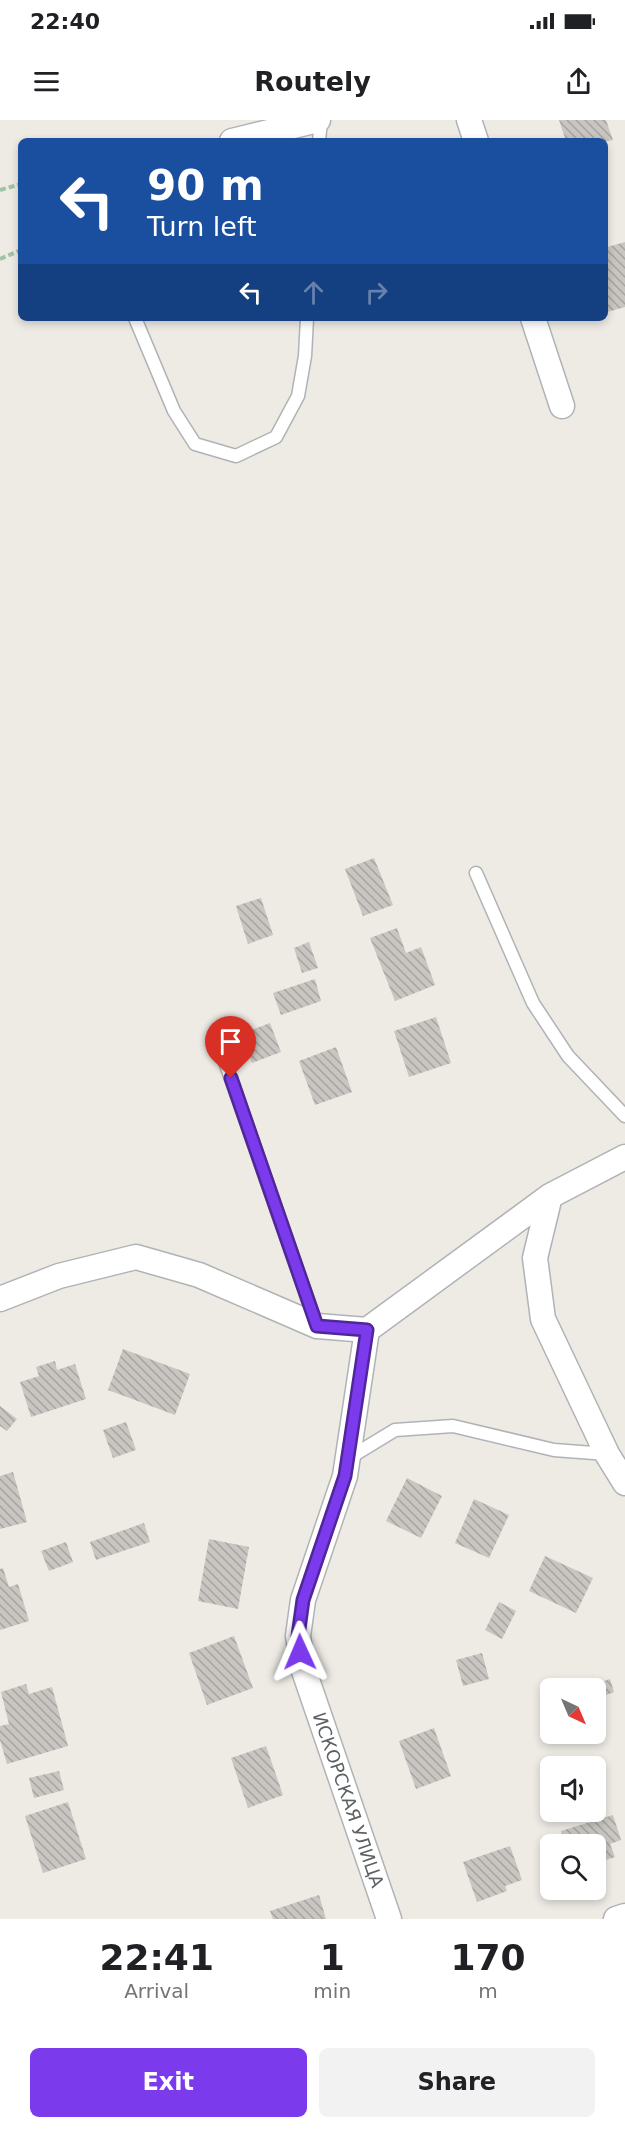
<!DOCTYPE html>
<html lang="en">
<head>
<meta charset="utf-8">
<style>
	body { margin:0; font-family:"DejaVu Sans",sans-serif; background:#f2f2f2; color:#202124; height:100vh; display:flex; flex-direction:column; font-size:22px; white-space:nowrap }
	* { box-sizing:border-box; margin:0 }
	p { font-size:20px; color:#757577 }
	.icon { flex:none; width:33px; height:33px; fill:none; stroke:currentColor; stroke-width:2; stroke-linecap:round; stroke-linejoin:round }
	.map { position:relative; height:1799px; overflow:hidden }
	.sheet { display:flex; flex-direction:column; background:#fff; flex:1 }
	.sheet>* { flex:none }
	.banner { position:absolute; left:18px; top:18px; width:590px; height:183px; border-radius:9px; box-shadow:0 3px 9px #0003; background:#1a4fa0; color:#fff; overflow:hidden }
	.needle { width:39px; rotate:136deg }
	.buttons { position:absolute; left:540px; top:1558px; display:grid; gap:12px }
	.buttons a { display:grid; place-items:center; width:66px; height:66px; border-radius:9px; background:#fff; box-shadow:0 3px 9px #0003; font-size:30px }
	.pin { position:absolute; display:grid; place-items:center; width:51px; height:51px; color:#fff; margin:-62px -26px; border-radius:50% 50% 50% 0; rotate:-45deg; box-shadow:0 0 6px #0007 }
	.pin .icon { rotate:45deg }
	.me { position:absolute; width:66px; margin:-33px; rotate:359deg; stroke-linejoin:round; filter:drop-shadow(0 0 4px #0008) }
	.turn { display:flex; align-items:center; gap:21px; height:126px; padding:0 30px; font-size:27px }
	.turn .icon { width:78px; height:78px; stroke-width:2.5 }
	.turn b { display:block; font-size:42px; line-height:51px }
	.lanes { display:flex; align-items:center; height:57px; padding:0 30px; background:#0003; justify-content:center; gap:30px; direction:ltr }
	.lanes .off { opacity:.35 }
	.eta { display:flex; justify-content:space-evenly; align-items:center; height:102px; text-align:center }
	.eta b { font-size:36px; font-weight:800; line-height:42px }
	.cta { display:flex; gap:12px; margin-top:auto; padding:12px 30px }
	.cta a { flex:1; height:69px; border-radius:9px; background:#7c3aed; color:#fff; font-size:24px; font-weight:800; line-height:69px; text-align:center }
	.cta a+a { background:#f2f2f2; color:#202124 }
	.status { display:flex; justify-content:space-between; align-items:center; height:42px; padding:0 30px; background:#fff; direction:ltr }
	.status svg { height:16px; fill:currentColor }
	header { display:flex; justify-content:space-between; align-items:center; height:78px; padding:0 30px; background:#fff; font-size:27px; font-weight:800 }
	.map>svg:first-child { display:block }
	.building { fill:url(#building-back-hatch) }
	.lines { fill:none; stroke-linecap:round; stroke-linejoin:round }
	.service-casing { stroke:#b0b3b6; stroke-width:15 }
	.minor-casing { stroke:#b0b3b6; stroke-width:27 }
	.path { stroke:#9ec4a5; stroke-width:4; stroke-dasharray:6 3; stroke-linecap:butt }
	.service { stroke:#fff; stroke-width:12 }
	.minor { stroke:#fff; stroke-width:24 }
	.route-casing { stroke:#51269a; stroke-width:15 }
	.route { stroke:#7c3aed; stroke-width:10 }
	.labels { text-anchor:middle; stroke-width:6; stroke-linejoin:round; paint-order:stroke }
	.street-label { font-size:18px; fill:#5d6164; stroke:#fff }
</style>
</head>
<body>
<div class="status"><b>22:40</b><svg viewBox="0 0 49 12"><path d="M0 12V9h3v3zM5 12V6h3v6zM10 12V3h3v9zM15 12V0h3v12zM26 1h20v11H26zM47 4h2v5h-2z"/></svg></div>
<header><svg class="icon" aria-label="menu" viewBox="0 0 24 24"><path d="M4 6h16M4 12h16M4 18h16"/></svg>Routely<svg class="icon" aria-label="share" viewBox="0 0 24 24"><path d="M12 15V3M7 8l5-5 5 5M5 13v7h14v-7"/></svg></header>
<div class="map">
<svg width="625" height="1799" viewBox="0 0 625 1799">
	<defs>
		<pattern id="building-back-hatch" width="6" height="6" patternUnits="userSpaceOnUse" patternTransform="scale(1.5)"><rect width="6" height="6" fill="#c9c6c2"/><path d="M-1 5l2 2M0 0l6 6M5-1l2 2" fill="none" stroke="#a6a4a1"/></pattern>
	</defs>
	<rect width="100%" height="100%" fill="#eeebe5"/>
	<path class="building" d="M559,0H606L613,20L604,22L566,21Z
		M625,122V187L604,193V128Z
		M374,738L393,785L363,796L345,749Z
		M261,778L273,815L248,824L236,786Z
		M397,808L406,833L421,827L435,865L395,881L370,818Z
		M309,822L318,848L302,853L294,828Z
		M315,859L321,881L281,895L273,873Z
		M436,897L451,943L409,957L394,911Z
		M270,903L281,932L252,943L241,914Z
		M336,927L352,972L315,985L299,941Z
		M123,1229L190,1254L175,1295L108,1270Z
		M55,1241L57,1250L75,1244L86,1279L31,1297L20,1262L39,1256L36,1247Z
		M0,1286L17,1299L7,1311L0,1306Z
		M126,1302L136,1330L113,1338L103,1310Z
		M13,1352L27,1402L0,1409V1356Z
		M407,1358L442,1376L421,1418L386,1401Z
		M474,1379L509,1395L489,1438L455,1423Z
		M144,1403L150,1422L96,1440L90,1422Z
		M209,1419L249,1427L238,1489L198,1481Z
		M66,1422L73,1442L49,1451L41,1431Z
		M545,1436L593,1458L576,1493L529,1471Z
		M3,1448L9,1467L18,1464L29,1501L0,1510V1449Z
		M499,1482L516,1491L502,1519L485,1510Z
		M234,1516L253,1568L207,1585L189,1533Z
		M482,1533L489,1559L463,1566L456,1540Z
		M610,1559L614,1572L596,1579V1569H582Z
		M26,1564L29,1574L52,1567L68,1626L7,1644L0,1620V1606L9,1604L1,1572Z
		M434,1608L451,1656L416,1669L399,1621Z
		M266,1626L283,1675L248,1688L231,1638Z
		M59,1651L64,1670L34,1678L29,1658Z
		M68,1682L86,1739L43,1753L25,1696Z
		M613,1695L621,1720L610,1724L615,1737L596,1743V1725H566L561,1711Z
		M510,1726L522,1760L505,1766L507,1771L477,1782L463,1742Z
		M319,1775L326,1799H273L270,1791Z"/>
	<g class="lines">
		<defs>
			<path id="service" d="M319,21L321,0
				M135,198L174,291L195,324L236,336L276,317L298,276L305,236L307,198
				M476,753L533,883L568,936L625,996
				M215,913L317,1206
				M349,1338L395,1310L453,1306L554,1330L607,1334"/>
			<path id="minor" d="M469,0L476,21
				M232,21L318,0
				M533,198L562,286
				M550,1076L535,1138L543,1199L607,1334L625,1363
				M0,1179L59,1156L136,1137L199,1155L317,1206L367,1210L550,1076L625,1037
				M367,1210L345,1356L303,1480L298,1516L303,1548L389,1799
				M616,1799L625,1796"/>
		</defs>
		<use href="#service" class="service-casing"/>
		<use href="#minor" class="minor-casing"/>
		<path class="path" d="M0,70L21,64
			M0,139L21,130"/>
		<use href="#service" class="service"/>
		<use href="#minor" class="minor"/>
	</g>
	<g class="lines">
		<defs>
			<path id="route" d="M231,958L317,1206L367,1210L345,1356L303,1480L298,1516L300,1532"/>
		</defs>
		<use href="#route" class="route-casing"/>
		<use href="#route" class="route"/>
	</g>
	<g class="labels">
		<g class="street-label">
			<text transform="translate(348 1680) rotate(71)" y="6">ИСКОРСКАЯ УЛИЦА</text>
		</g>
	</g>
</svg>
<div class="buttons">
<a><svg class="needle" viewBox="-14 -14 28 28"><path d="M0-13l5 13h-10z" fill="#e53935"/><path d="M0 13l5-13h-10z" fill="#757577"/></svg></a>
<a><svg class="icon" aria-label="sound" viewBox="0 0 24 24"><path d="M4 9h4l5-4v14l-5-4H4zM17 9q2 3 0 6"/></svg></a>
<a><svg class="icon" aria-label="search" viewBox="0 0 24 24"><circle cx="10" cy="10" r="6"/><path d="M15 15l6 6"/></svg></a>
</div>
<div class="pin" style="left:231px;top:958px;background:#d93025"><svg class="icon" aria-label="arrive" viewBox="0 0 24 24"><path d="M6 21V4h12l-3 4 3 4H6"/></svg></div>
<svg class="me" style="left:300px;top:1532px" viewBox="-20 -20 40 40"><path d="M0-17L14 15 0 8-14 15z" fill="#7c3aed" stroke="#fff" stroke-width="4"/></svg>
<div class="banner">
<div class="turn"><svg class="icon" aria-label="left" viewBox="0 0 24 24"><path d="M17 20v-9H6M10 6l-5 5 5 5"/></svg><div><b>90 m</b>Turn left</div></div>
<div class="lanes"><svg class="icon" aria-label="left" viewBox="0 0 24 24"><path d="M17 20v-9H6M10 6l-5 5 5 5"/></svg><svg class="icon off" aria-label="ahead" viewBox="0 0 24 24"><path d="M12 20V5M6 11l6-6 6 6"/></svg><svg class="icon off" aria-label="right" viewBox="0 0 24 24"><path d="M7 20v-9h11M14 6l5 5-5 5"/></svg></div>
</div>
</div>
<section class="sheet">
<div class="eta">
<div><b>22:41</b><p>Arrival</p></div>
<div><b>1</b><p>min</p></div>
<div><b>170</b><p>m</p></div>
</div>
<div class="cta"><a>Exit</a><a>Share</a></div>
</section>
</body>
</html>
